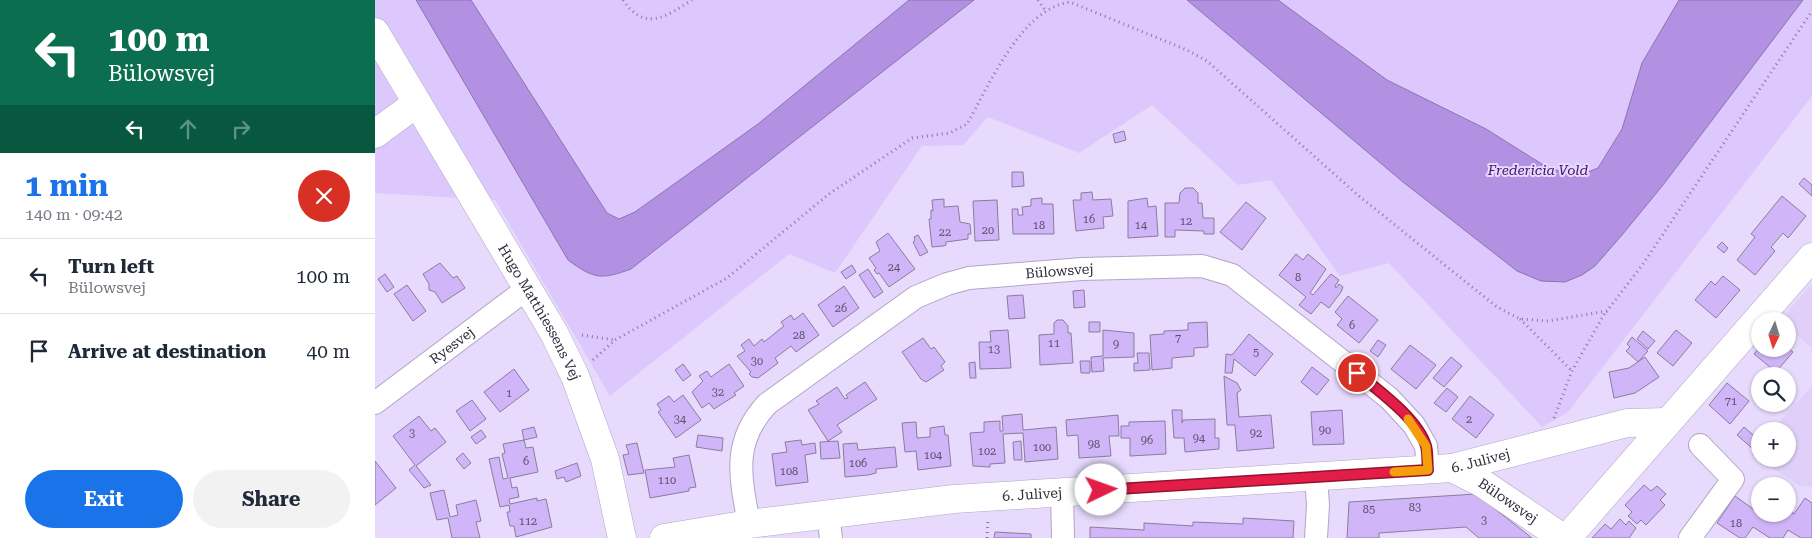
<!DOCTYPE html>
<html lang="en">
<head>
<meta charset="utf-8">
<style>
	body { margin:0; font-family:"Roboto Serif",serif; background:#f2f2f3; color:#1f2937; height:100vh; display:flex; flex-direction:column; font-size:19px; white-space:nowrap }
	* { box-sizing:border-box; margin:0 }
	p { font-size:16px; color:#747a83 }
	.icon { flex:none; width:28px; height:28px; fill:none; stroke:currentColor; stroke-width:2; stroke-linecap:round; stroke-linejoin:round }
	.map { position:relative; flex:1; overflow:hidden }
	.drawer { display:flex; flex-direction:column; background:#fff; width:375px }
	.drawer>* { flex:none }
	.banner { background:#0b6e4f; color:#fff; overflow:hidden }
	.needle { width:32px; rotate:184deg }
	.buttons { position:absolute; left:1376px; top:312px; display:grid; gap:10px }
	.buttons a { display:grid; place-items:center; width:45px; height:45px; border-radius:50%; background:#fff; box-shadow:0 1px 4px #0004; font-size:25px }
	.pin { position:absolute; display:grid; place-items:center; width:42px; height:42px; color:#fff; margin:-21px; border:2px solid #fff; border-radius:50%; box-shadow:0 1px 5px #0007 }
	.me { position:absolute; width:55px; margin:-28px; rotate:87deg; stroke-linejoin:round; filter:drop-shadow(0 0 4px #0008) }
	.turn { display:flex; align-items:center; gap:18px; height:105px; padding:0 25px; font-size:22px }
	.turn .icon { width:65px; height:65px; stroke-width:2.5 }
	.turn b { display:block; font-size:35px; line-height:42px }
	.lanes { display:flex; align-items:center; height:48px; padding:0 25px; background:#0003; justify-content:center; gap:25px; direction:ltr }
	.lanes .off { opacity:.35 }
	.round { display:grid; place-items:center; flex:none; width:52px; height:52px; border-radius:26px; background:#f2f2f3 }
	.summary { display:flex; align-items:center; justify-content:space-between; height:85px; padding:0 25px }
	h1 { font-size:30px; font-weight:700; line-height:38px; color:#1a73e8 }
	.primary-button { display:flex; gap:10px; margin-top:auto; padding:10px 25px }
	.primary-button a { flex:1; height:58px; border-radius:30px; background:#1a73e8; color:#fff; font-size:20px; font-weight:700; line-height:58px; text-align:center }
	.primary-button a+a { background:#f2f2f3; color:#1f2937 }
	ul { padding:0; list-style:none }
	li { display:flex; align-items:center; gap:15px; height:75px; padding:0 25px; border-top:1px solid #e0e1e3 }
	li div { flex:1 }
	li b { display:block; font-size:19px }
	li em { font-style:normal }
	main { display:flex; flex:1; min-height:0 }
	.map>svg:first-child { display:block }
	.built { fill:#dfcff9 }
	.green { fill:#dcc8fc }
	.water { fill:#b291e2; stroke:#8c73b0 }
	.building { fill:#d0b6f9; stroke:#897d9d }
	.lines { fill:none; stroke-linecap:round; stroke-linejoin:round }
	.street-casing { stroke:#b1a5c6; stroke-width:24 }
	.secondary-casing { stroke:#b1a5c6; stroke-width:29 }
	.path { stroke:#877e96; stroke-width:3; stroke-dasharray:1 4; stroke-linecap:butt }
	.street { stroke:#fff; stroke-width:22 }
	.secondary { stroke:#fff; stroke-width:28 }
	.route-casing { stroke:#92132f; stroke-width:12 }
	.route { stroke:#e11d48; stroke-width:9 }
	.slow { stroke:#f59e0b; stroke-width:9 }
	.labels { text-anchor:middle; stroke-width:4; stroke-linejoin:round; paint-order:stroke }
	.number-label { font-size:11px; fill:#5a506a }
	.park-label { font-size:14px; font-style:italic; fill:#431070; stroke:#e7dafd }
	.street-label { font-size:14px; fill:#332e3b; stroke:#e7dafd }
</style>
</head>
<body>
<main>
<section class="drawer">
<div class="banner">
<div class="turn"><svg class="icon" aria-label="left" viewBox="0 0 24 24"><path d="M17 20v-9H6M10 6l-5 5 5 5"/></svg><div><b>100 m</b>Bülowsvej</div></div>
<div class="lanes"><svg class="icon" aria-label="left" viewBox="0 0 24 24"><path d="M17 20v-9H6M10 6l-5 5 5 5"/></svg><svg class="icon off" aria-label="ahead" viewBox="0 0 24 24"><path d="M12 20V5M6 11l6-6 6 6"/></svg><svg class="icon off" aria-label="right" viewBox="0 0 24 24"><path d="M7 20v-9h11M14 6l5 5-5 5"/></svg></div>
</div>
<div class="summary"><div><h1>1 min</h1><p>140 m · 09:42</p></div><a class="round" style="background:#d93025;color:#fff"><svg class="icon" aria-label="close" viewBox="0 0 24 24"><path d="M6 6l12 12M18 6L6 18"/></svg></a></div>
<ul>
<li><svg class="icon" aria-label="left" viewBox="0 0 24 24"><path d="M17 20v-9H6M10 6l-5 5 5 5"/></svg><div><b>Turn left</b><p>Bülowsvej</p></div><em>100 m</em></li>
<li><svg class="icon" aria-label="arrive" viewBox="0 0 24 24"><path d="M6 21V4h12l-3 4 3 4H6"/></svg><div><b>Arrive at destination</b></div><em>40 m</em></li>
</ul>
<div class="primary-button"><a>Exit</a><a>Share</a></div>
</section>
<div class="map">
<svg width="1437" height="538" viewBox="0 0 1437 538">
	<rect width="100%" height="100%" fill="#e7dafd"/>
	<path class="built" d="M1437,284V348L1413,327L1412,321L1405,320Z
		M1437,386V487L1425,486L1376,454L1385,444V459H1412V431H1396Z"/>
	<path class="green" d="M0,0H1437V96L1193,412L1167,427L1014,263L965,276L896,180L863,185L777,105L704,153L613,117L588,145L547,146L460,273L414,254L235,396L120,200L0,193Z"/>
	<path class="water" d="M41,0H96L232,213L244,219L260,212L383,124L534,0H599L256,269C226,280 219,279 193,260Z
		M812,0H903L1012,80L1111,129L1170,166L1201,177L1223,168L1247,129L1267,63L1304,0H1428L1288,185L1247,235L1220,266L1207,275L1190,282L1166,281L1142,271L1028,182Z"/>
	<path class="building" d="M749,131L751,140L740,143L738,134Z
		M637,172H648L649,186L637,187Z
		M1429,178L1437,185V196L1424,184Z
		M810,188H818L823,193V203H827L828,218H839V234H829V231L800,230V237H790V203H804L805,193Z
		M717,192L718,200L736,199L738,216L728,217L729,228L701,231L698,200H706V193Z
		M1407,196L1431,216L1413,238L1408,233L1396,247L1400,251L1380,275L1362,260L1380,237L1376,234Z
		M667,198V204H678L679,234H638L637,209H643V215H648L647,207L656,206V199Z
		M772,198L773,207L781,206L783,236L753,238V201Z
		M569,199V207L583,206L585,222L595,224L596,234H593V239L571,242V245L568,246L557,247L554,219H556V210L558,211L557,200Z
		M622,200L624,240L600,241L598,201Z
		M871,202L891,218L867,250L845,232Z
		M513,233L540,269L514,287L504,273L502,274L499,270L501,268L494,258L505,251L501,242Z
		M543,235L553,252L545,256L538,242L540,240L539,237Z
		M1347,242L1353,248L1349,253L1342,247Z
		M921,254L928,260L933,254L951,269L935,293L938,295L956,274L964,280L960,286L961,288L964,284L968,287L966,292L954,308L946,302L936,314L924,305L931,297L904,275Z
		M65,263L78,278L82,276L90,288L67,303L60,292L54,290V284L48,274Z
		M477,265L481,272L471,279L466,272Z
		M493,269L508,292L499,298L484,275Z
		M10,274L19,287L12,292L3,279Z
		M1348,276L1365,290L1341,318L1320,300L1336,281L1340,285Z
		M32,285L51,311L38,321L19,294Z
		M469,286L484,308L458,327L443,305Z
		M709,290L710,307L699,308L698,291Z
		M648,295L650,318L634,319L632,296Z
		M973,296L1003,320L984,343L962,325L967,319L960,312Z
		M428,313L444,335L421,352L416,346L400,358L403,363L383,378L377,377L374,374L376,372L362,356L370,351L366,345L374,339L379,346L387,339L389,342L409,326L406,322L416,315L419,320Z
		M682,320H688L693,326V333H696L698,363L665,365L664,335L679,334V323Z
		M714,322H725V332H714Z
		M832,322L833,347L819,348V356L797,358V368L777,370L775,335L789,334V331L813,330V323Z
		M633,330L636,368L605,369L604,342H616L615,331Z
		M728,330L759,333V357L728,358L729,371L717,372L716,357L728,356Z
		M1301,330L1317,343L1298,366L1282,353Z
		M1268,331L1280,341L1273,349L1262,339Z
		M874,334L898,354L880,376L859,359L857,373H850L851,354L857,355Z
		M1257,337L1273,351L1263,362L1251,351L1255,347L1252,344Z
		M548,338L556,349L559,347L570,362L566,366L569,370L551,382L546,379L527,352Z
		M1003,340L1011,345L1003,357L995,351Z
		M1035,345L1061,365L1041,389L1016,369Z
		M1385,347V349L1412,348L1418,352L1401,372L1379,354Z
		M762,353H774L775,370L759,371V363H763Z
		M1076,357L1087,366L1069,387L1058,378Z
		M1270,357L1284,377L1260,393L1239,398L1234,372L1254,368Z
		M705,361H715V373H706Z
		M600,362L601,378H595L594,363Z
		M308,364L316,375L308,381L300,370Z
		M354,364L369,386L359,393L361,395L339,409L334,403L327,408L317,392L328,381L324,376L332,371L336,377Z
		M937,367L954,380L942,395L926,382Z
		M139,369L154,390L125,412L109,392Z
		M849,376L862,383L866,390L862,393L864,417L896,415L899,448L862,451L860,425H852Z
		M490,382L502,399L462,425L467,432L453,441L433,410L444,404L441,401L462,387L470,399L473,398L471,395Z
		M1352,383L1374,401L1355,424L1334,405Z
		M1072,388L1083,397L1071,412L1059,403Z
		M308,395L326,420L301,438L283,412L286,410L282,404L294,396L299,402Z
		M1095,396L1119,415L1101,438L1077,419Z
		M97,400L111,419L95,431L81,411Z
		M797,410H807V423L808,420L840,419V438H844V449L810,452L809,438H799Z
		M967,410L969,444L938,445L936,412Z
		M647,414L648,430L681,427L683,459L650,462L648,433L628,434L630,463L615,464V467L598,466L595,433L609,432V422L625,421V431H628L627,416Z
		M743,415L744,436H734L736,456L704,458L703,435L692,436L691,420Z
		M44,416L56,431L60,428L71,442L41,466L56,485L49,488L34,470L40,465L18,436Z
		M790,421L791,454L755,456V438H746V426H754V422Z
		M541,422L542,438L555,437V428L569,426L570,435H573L576,466L543,470L541,451L530,452L527,423Z
		M159,427L162,437L149,440L147,430Z
		M1369,427L1385,441L1378,449L1362,435Z
		M106,430L111,437L101,444L96,437Z
		M323,435L348,438L347,451L321,447Z
		M149,440L151,448L158,447L163,472L135,478L137,488L142,487L144,497L134,499L135,504L162,498V501L171,499L177,527L141,537L139,526H135L132,512H135L134,505L125,507L114,459L124,457L128,479L133,478L127,454L130,453L128,444Z
		M426,440L427,445L440,443L441,453L430,455L433,482L401,486L397,454L412,452L410,442Z
		M463,441L465,458L446,459L445,442Z
		M646,441L647,460H639L638,442Z
		M262,443L269,473L253,475L248,455L254,454L251,445Z
		M482,443L483,450L520,447L522,467L501,469V473L493,475L470,477L468,444Z
		M88,453L96,463L89,469L81,459Z
		M314,455L321,487L314,488V491L275,498L270,470L300,467L298,458Z
		M0,461L21,488L0,505Z
		M202,463L206,476L191,482L189,477L182,479L180,471Z
		M1269,485L1276,491L1282,486L1291,494L1285,500L1290,505L1271,525L1266,520L1262,524L1253,516L1257,512L1250,505Z
		M69,490L75,517L83,515L81,505L101,500L106,521L101,522L105,538H77L73,518L62,520L55,493Z
		M1101,494L1157,538H1104L1091,527L1004,533V538H972L974,502Z
		M1360,496L1385,514H1412V509L1419,514L1430,498L1437,503V538H1426L1413,530L1408,538H1395L1378,527L1370,538H1365L1342,523Z
		M868,518L919,521L918,538H715V527L769,530V523L818,526V522L868,524Z
		M1245,519L1251,525L1254,521L1261,528L1254,538H1217L1230,524L1236,529Z
		M620,532L656,534V538H619Z"/>
	<g class="lines">
		<defs>
			<g id="street">
				<path id="s1" d="M0,403L153,288"/>
				<path d="M941,477L943,505L941,538"/>
				<path d="M687,492L688,538"/>
				<path d="M453,513L456,538"/>
				<path id="s2" d="M374,524C365,476 357,442 392,404L541,297L572,284L594,278L707,269L827,266L857,275L1014,398L1039,425L1051,446L1053,470"/>
				<path d="M1315,538L1358,479L1325,445"/>
			</g>
			<g id="secondary">
				<path id="s3" d="M0,32L179,333L200,376L230,459L247,538"/>
				<path d="M0,134L42,103"/>
				<path id="s4" d="M1077,468L1107,483L1188,538"/>
				<path id="s5" d="M289,538L374,524L579,499L1077,468L1252,423L1292,422"/>
				<path d="M1192,538L1437,257"/>
			</g>
		</defs>
		<use href="#street" class="street-casing"/>
		<use href="#secondary" class="secondary-casing"/>
		<path class="path" d="M248,0C270,32 290,17 317,0
			M663,0L670,10
			M1145,319L1197,371
			M207,335L240,340
			M218,360L240,340L352,278L454,194L537,138L575,133L592,124C615,84 646,9 695,2L812,50L832,61L984,196L1122,307L1145,319L1173,321L1232,311L1268,264L1437,11
			M1179,418L1197,371L1231,311
			M612,538L613,520"/>
		<use href="#street" class="street"/>
		<use href="#secondary" class="secondary"/>
	</g>
	<g class="lines">
		<defs>
			<path id="route" d="M726,490L1053,470C1052,462 1053,453 1051,446C1043,419 1004,391 982,373"/>
		</defs>
		<use href="#route" class="route-casing"/>
		<use href="#route" class="route"/>
		<path class="slow" d="M1019,472L1053,470L1051,446L1033,419"/>
	</g>
	<g class="labels">
		<g class="number-label">
			<text x="714" y="223">16</text>
			<text x="811" y="225">12</text>
			<text x="664" y="229">18</text>
			<text x="766" y="229">14</text>
			<text x="613" y="234">20</text>
			<text x="570" y="236">22</text>
			<text x="519" y="271">24</text>
			<text x="923" y="281">8</text>
			<text x="466" y="312">26</text>
			<text x="977" y="329">6</text>
			<text x="424" y="339">28</text>
			<text x="803" y="342">7</text>
			<text x="679" y="347">11</text>
			<text x="741" y="348">9</text>
			<text x="619" y="353">13</text>
			<text x="881" y="356">5</text>
			<text x="382" y="365">30</text>
			<text x="343" y="396">32</text>
			<text x="134" y="397">1</text>
			<text x="1356" y="405">71</text>
			<text x="305" y="423">34</text>
			<text x="1094" y="423">2</text>
			<text x="950" y="434">90</text>
			<text x="37" y="437">3</text>
			<text x="881" y="437">92</text>
			<text x="824" y="442">94</text>
			<text x="772" y="444">96</text>
			<text x="719" y="448">98</text>
			<text x="667" y="451">100</text>
			<text x="612" y="455">102</text>
			<text x="558" y="459">104</text>
			<text x="151" y="465">6</text>
			<text x="483" y="467">106</text>
			<text x="414" y="475">108</text>
			<text x="292" y="484">110</text>
			<text x="1040" y="511">83</text>
			<text x="994" y="513">85</text>
			<text x="1109" y="524">3</text>
			<text x="153" y="525">112</text>
			<text x="1361" y="527">18</text>
		</g>
		<g class="park-label">
			<text x="1163" y="175">Fredericia Vold</text>
		</g>
		<g class="street-label">
			<text dy="5" stroke="none"><textPath href="#s2" startOffset="458">Bülowsvej</textPath></text>
			<text dy="5" stroke="none"><textPath href="#s3" startOffset="325">Hugo Matthiessens Vej</textPath></text>
			<text dy="5" stroke="none"><textPath href="#s1" startOffset="96">Ryesvej</textPath></text>
			<text dy="5" stroke="none"><textPath href="#s5" startOffset="821">6. Julivej</textPath></text>
			<text dy="5" stroke="none"><textPath href="#s5" startOffset="371">6. Julivej</textPath></text>
			<text dy="5" stroke="none"><textPath href="#s4" startOffset="65">Bülowsvej</textPath></text>
		</g>
	</g>
</svg>
<div class="buttons">
<a><svg class="needle" viewBox="-14 -14 28 28"><path d="M0-13l5 13h-10z" fill="#e53935"/><path d="M0 13l5-13h-10z" fill="#747a83"/></svg></a>
<a><svg class="icon" aria-label="search" viewBox="0 0 24 24"><circle cx="10" cy="10" r="6"/><path d="M15 15l6 6"/></svg></a>
<a>+</a>
<a>−</a>
</div>
<div class="pin" style="left:982px;top:373px;background:#d93025"><svg class="icon" aria-label="arrive" viewBox="0 0 24 24"><path d="M6 21V4h12l-3 4 3 4H6"/></svg></div>
<svg class="me" style="left:726px;top:490px" viewBox="-20 -20 40 40"><circle r="19" fill="#fff"/><path d="M0-13L10 11 0 6-10 11z" fill="#e11d48"/></svg>
</div>
</main>
</body>
</html>
